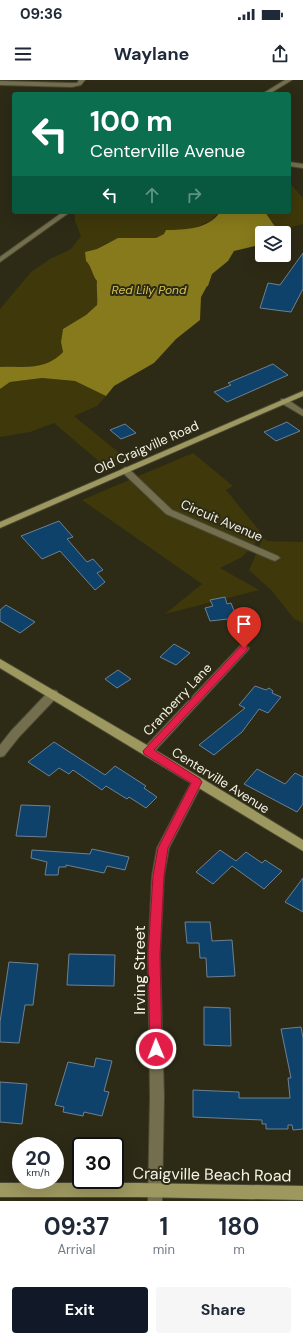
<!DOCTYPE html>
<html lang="en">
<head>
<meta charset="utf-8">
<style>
	body { margin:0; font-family:"DM Sans",sans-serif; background:#f6f6f7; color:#1f2937; height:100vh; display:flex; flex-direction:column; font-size:15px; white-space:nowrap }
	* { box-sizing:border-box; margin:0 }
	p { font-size:13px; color:#747a83 }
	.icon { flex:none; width:22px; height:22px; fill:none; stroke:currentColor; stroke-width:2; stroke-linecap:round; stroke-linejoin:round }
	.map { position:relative; height:1121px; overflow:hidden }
	.panel { display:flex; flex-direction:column; background:#fff; flex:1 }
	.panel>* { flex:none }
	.banner { position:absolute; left:12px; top:12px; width:279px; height:122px; border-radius:4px; box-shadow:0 4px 16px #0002; background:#0b6e4f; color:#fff; overflow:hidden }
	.fabs { position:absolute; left:255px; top:146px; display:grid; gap:8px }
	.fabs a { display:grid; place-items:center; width:36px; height:36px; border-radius:4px; background:#fff; box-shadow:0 4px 16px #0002; font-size:20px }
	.speed { position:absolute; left:12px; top:1057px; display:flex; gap:8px; font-size:20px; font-weight:700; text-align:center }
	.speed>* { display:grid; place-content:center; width:52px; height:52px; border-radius:50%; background:#fff; box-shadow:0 4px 16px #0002; line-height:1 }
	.speed small { font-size:10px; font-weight:400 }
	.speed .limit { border:2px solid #111; border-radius:6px; background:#fff; color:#111 }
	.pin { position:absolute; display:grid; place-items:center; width:34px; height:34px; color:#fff; margin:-41px -17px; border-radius:50% 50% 50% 0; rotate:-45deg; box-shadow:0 0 4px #0007 }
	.pin .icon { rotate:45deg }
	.me { position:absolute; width:44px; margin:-22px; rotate:359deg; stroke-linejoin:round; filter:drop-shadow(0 0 3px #0008) }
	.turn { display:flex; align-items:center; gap:14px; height:84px; padding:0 12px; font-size:18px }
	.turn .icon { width:52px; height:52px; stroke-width:2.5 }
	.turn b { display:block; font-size:28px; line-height:34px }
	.lanes { display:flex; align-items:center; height:38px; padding:0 12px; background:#0003; justify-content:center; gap:20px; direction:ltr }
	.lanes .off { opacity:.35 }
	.eta { display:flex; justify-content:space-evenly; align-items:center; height:68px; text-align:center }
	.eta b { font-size:24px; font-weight:700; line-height:28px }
	.primary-button { display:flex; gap:8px; margin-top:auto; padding:8px 12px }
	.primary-button a { flex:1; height:46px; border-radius:4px; background:#111827; color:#fff; font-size:16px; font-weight:700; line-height:46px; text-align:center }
	.primary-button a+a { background:#f6f6f7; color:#1f2937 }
	.status { display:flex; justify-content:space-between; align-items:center; height:28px; padding:0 20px; background:#fff; direction:ltr }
	.status svg { height:11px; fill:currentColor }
	header { display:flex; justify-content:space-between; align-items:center; height:52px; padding:0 12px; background:#fff; font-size:18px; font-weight:700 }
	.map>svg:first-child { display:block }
	.green { fill:#3e380b }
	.water { fill:#867a1c }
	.building { fill:#0e426b; stroke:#6e8091 }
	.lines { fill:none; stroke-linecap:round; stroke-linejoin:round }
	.street-casing { stroke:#494733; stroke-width:2 }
	.secondary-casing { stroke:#494733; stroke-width:2 }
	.street { fill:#736f4e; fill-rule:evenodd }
	.secondary { fill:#9d9760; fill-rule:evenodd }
	.route { fill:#e11d48; stroke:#92132f }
	.labels { text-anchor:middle; stroke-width:4; stroke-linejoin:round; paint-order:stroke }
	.far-water-label { font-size:12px; font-style:italic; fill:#d4c54d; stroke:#2d2b16 }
	.street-label { font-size:13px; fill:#f5f4e7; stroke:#2d2b16 }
	.near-street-label { font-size:16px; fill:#f5f4e7; stroke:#2d2b16 }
</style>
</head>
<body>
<div class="status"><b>09:36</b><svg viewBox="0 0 49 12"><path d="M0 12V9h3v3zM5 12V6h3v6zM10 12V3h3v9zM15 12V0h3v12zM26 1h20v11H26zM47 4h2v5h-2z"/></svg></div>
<header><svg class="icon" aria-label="menu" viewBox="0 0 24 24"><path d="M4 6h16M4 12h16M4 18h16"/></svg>Waylane<svg class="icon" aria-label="share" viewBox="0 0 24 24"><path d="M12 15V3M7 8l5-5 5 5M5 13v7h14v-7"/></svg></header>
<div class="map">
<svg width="303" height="1121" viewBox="0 0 303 1121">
	<rect width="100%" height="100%" fill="#2d2b16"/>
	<path class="green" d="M289,102L303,118V144L278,151L265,132H289Z
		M75,132H220L210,141L192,149L164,154L156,158L130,159L107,163L97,169L85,172L86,181C92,187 92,195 97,201C96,209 98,217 97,225L86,235L63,249L61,262L63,272C45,291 24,286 0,287V229L31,192L50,179L71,169L81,156L75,141Z
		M42,298L75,301L106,316L97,326L74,336L128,380L108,389L54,343L30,352L0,357V309L10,302Z
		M193,373L233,406L226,410L263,455L242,477L220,488L259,510L165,534L202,504L82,420Z
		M263,458L268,461L303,462V543L294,539L272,511L249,490Z"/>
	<path class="water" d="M220,132H265L278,151L262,153V163L259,165L234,171L228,181L212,194L208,206H207L201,217L200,240L176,259L154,283L114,306L106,316L75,301L42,298L10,302L0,309V287C24,286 45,291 63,272L61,262L63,249L86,235L97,225C98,217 96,209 97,201C92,195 92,187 86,181L85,172L97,169L118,158H156L164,154L166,150C184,150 209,149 220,132Z"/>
	<path class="building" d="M303,173V209L291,232L260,228L268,203L280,205Z
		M273,284L288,295L227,322L214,312L231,305L228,303Z
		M287,342L300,351L276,361L264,352Z
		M125,344L136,353L121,359L110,350Z
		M59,441L73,457L67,459L87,482L93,479L103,490L97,493L105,502L95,510L60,471L42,479L21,456Z
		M225,517L227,524L231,523L237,538L210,541L205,528L213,526L210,520Z
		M6,525L35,542L20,553L0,541V530Z
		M174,564L190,573L176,585L160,577Z
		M118,590L131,599L117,608L105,599Z
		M255,606L266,610L269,608L273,611L272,613L281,617L268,633L259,629L242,652L214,675L199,665L245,628L239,625Z
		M54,662L105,695L115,686L146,706L144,708L157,717L146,728L129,717L127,719L106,706L102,710L73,690L69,694L59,688L49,696L28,682Z
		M257,689L285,704L295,693L303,697V724L297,732L244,704Z
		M21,725L50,726L46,757L16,756Z
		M92,769L129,777L125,790L107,786L104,793L66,785V787H59L58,795H45L47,782L31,778L32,770L90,774Z
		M220,770L236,781L246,772L262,783L265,780L282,791L264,809L232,786L213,804L196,792Z
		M303,798V832L285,822Z
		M185,842H210L212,861L232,860L235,896L207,897L206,878H200L199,863H187Z
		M69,874L115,875L114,906L67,905Z
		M9,882L38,884L33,925H25L19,963L0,962V942Z
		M204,927L230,928L231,966L204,965Z
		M301,947L303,958V1049L293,1050L292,1045H288V1049H266V1044H262V1040L193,1037V1010L239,1012V1018H290L288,998H291L281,949Z
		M96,978L112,981L104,1011L109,1012L102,1036L84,1032L83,1036L63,1032L64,1027L55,1025L68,982L94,987Z
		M0,1002L27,1004L22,1044L0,1042Z"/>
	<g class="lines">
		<defs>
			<path id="street" d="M79,0H85L81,5L72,7L0,5V1L72,3H77Z
				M285,0H292L269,14H262Z
				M289,82L303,84V88L289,86Z
				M63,132H70L0,182V177Z
				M281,319H287L303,330V336L281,323Z
				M125,387L128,388L172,430L278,476L280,478L275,481L272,480L166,434L122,392L121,390Z
				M244,564L249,568L248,570L152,674L148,675L144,674L143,671L144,668L240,566Z
				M53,610L57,611L58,614L57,617L19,657L4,676L0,677V665L11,651L49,611Z
				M197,698L201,699L203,702L169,768L164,796L160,875L164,1017L162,1121H148L150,1017L148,875L152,796L157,768L193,699Z"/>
			<path id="secondary" d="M303,311V316L0,448V442Z
				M0,579L152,668L303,760V771L0,588Z
				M0,1103H138L303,1106V1120L138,1117H0Z"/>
		</defs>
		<use href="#street" class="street-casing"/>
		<use href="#secondary" class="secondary-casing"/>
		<use href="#street" class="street"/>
		<use href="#secondary" class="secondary"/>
	</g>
	<path class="route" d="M244,565L247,566L248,568L247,570L154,670L200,699L202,702L168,768L164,796L160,875L162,969L160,973L156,975L152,973L150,969L148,875L153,796L158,768L191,703L144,674L143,671L241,566Z"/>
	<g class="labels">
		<g class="far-water-label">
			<text x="149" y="214">Red Lily Pond</text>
		</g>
		<g class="street-label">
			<text transform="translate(146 367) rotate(-24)" y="5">Old Craigville Road</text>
			<text transform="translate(222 440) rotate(23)" y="5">Circuit Avenue</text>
			<text transform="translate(177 619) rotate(-47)" y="5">Cranberry Lane</text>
			<text transform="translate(221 700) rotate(32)" y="5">Centerville Avenue</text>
		</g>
		<g class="near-street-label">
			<text transform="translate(139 890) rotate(-90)" y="6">Irving Street</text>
			<text transform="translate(212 1094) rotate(1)" y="6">Craigville Beach Road</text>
		</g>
	</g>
</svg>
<div class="fabs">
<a><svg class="icon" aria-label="layers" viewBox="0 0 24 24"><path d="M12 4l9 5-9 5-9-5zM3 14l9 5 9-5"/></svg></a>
</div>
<div class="speed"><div>20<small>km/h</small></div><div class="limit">30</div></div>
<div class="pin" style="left:244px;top:568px;background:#d93025"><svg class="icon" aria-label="arrive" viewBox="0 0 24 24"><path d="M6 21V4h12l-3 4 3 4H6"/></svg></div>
<svg class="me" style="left:156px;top:969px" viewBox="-20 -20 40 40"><circle r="17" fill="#e11d48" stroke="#fff" stroke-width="3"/><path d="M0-11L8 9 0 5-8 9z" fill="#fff"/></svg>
<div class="banner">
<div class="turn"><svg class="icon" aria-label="left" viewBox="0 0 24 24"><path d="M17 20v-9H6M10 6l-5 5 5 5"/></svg><div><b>100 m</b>Centerville Avenue</div></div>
<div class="lanes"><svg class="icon" aria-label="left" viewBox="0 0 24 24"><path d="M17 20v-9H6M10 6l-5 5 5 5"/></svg><svg class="icon off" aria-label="ahead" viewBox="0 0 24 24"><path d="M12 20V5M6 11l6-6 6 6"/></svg><svg class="icon off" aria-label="right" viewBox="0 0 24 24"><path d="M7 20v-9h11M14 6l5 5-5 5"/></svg></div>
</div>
</div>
<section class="panel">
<div class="eta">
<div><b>09:37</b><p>Arrival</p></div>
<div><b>1</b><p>min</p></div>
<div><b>180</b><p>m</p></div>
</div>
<div class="primary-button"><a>Exit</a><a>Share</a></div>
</section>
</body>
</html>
